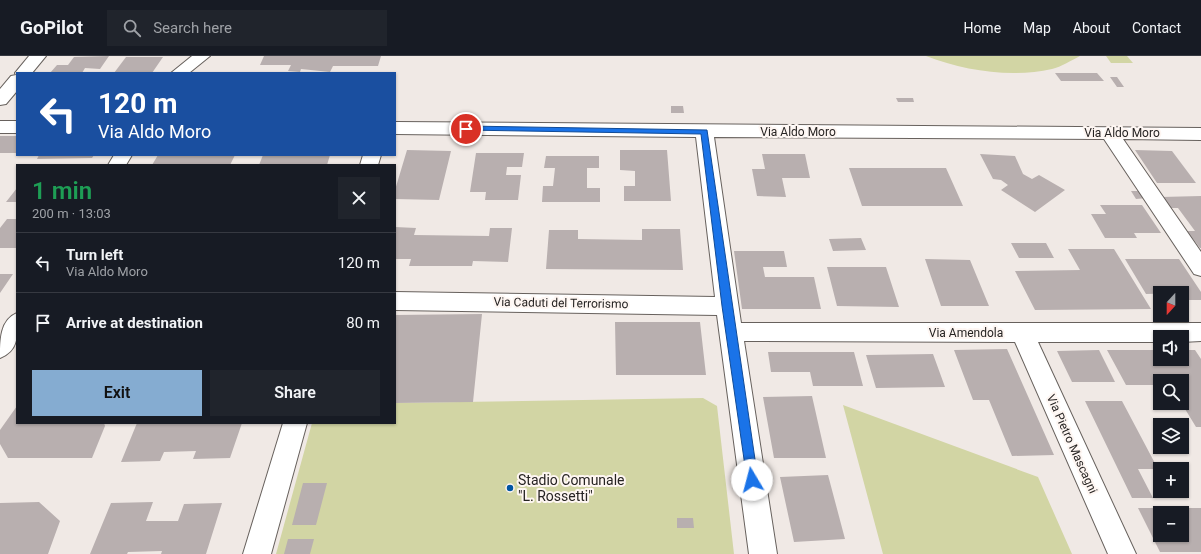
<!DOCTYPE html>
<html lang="en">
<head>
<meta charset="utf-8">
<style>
	body { margin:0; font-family:Roboto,sans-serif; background:#20242c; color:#f1f3f6; height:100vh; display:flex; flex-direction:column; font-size:15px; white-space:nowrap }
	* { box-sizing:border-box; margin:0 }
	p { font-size:13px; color:#9ea1a6 }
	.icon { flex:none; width:22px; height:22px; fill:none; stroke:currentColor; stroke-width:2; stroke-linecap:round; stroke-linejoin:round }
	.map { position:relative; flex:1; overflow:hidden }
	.side { position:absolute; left:16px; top:108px; width:380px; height:260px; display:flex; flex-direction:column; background:#171b24; border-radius:0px; box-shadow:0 1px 3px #0004 }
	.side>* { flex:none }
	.top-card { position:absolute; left:16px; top:16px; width:380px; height:84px; border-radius:0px; box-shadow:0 1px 3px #0004; background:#1a4fa0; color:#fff; overflow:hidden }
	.needle { width:26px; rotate:201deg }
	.buttons { position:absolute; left:1153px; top:230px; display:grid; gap:8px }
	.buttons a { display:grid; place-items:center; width:36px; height:36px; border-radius:0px; background:#171b24; box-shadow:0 1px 3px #0004; font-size:20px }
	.pin { position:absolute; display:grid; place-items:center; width:34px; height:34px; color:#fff; margin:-17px; border:2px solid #fff; border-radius:50%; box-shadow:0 1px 4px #0007 }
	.me { position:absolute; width:44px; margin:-22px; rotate:352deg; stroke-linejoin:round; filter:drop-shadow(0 0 3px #0008) }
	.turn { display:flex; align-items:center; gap:14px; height:84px; padding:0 16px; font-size:18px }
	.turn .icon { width:52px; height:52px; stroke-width:2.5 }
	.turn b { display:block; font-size:28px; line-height:34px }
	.round { display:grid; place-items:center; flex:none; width:42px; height:42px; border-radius:0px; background:#20242c }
	.headline { display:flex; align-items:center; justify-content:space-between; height:68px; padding:0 16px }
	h1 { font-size:24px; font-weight:600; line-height:30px; color:#1e9e55 }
	.action { display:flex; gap:8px; margin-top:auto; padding:8px 16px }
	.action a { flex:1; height:46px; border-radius:0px; background:#85acd1; color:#111; font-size:16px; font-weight:600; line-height:46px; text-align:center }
	.action a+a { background:#20242c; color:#f1f3f6 }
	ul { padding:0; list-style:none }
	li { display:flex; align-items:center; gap:12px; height:60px; padding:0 16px; border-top:1px solid #363941 }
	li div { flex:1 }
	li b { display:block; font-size:15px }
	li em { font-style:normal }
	header { display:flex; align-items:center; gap:24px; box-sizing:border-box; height:56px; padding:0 20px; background:#171b24; border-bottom:1px solid #363941 }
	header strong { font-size:19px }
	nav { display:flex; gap:22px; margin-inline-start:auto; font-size:14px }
	.search { width:280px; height:36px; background:#20242c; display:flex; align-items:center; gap:10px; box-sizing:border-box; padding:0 14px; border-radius:0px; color:#9ea1a6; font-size:15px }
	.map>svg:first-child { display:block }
	.green { fill:#d2d5a4 }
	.building { fill:#b8afaf; fill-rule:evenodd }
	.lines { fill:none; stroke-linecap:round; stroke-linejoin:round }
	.minor-casing { stroke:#67615d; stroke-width:2 }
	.minor { fill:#fff; fill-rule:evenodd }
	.route { fill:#1a73e8; stroke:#114b97 }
	.poi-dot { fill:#0155a3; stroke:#fef6f2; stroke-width:1.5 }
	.labels { text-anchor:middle; stroke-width:4; stroke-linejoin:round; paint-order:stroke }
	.street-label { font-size:12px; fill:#262322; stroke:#fef6f2 }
	.near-poi-label { font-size:14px; fill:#262322; stroke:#fef6f2; text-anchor:start }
</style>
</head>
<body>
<header>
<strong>GoPilot</strong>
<div class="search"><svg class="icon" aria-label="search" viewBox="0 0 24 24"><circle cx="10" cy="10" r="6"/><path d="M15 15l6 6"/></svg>Search here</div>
<nav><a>Home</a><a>Map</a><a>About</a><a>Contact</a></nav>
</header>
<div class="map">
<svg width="1201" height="498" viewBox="0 0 1201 498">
	<rect width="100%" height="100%" fill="#f0e9e5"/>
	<path class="green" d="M926,0H1080C1072,4 1061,11 1052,13C1011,22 965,15 926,0Z
		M1106,0H1127L1133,7H1111Z
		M703,342L717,350L734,498H276L312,367H395V347Z
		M843,349L1038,421L1072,498H883Z"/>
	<path class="building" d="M109,0L100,13L85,12L82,17H50L57,9H68L74,1Z
		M264,0H381L378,10H333L330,16L301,13L300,16L288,15L291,9H260Z
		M126,1H163L152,17H114Z
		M1055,17H1097L1104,25H1061Z
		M1110,21H1117L1124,31H1117Z
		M896,42H913L914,46H898Z
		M671,50H683L684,57H671Z
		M0,80H17V97H0Z
		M407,94L451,95L439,144L395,143V134Z
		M620,94H667L671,145H624V130H635V115L620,114Z
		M1135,94L1172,95L1196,127H1157Z
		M476,97H524L522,111H507L506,119H521L518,144H485L486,136H470Z
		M762,98H805L810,122H782L786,141L757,140L752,113H765Z
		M980,98L1015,100L1023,118L1032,123L1039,119L1065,134L1035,156L1001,134L1008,129L1001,124L993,123Z
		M39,99H94L92,102L37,103Z
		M158,99H235L230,109H152Z
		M263,99H330L327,109H259Z
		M546,100H599V112H587V132H600V146H542L543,130H553L555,112H544Z
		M849,112H946L963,150H862Z
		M17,132V146H6Z
		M1131,135H1142L1147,142L1136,143Z
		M1201,140V192H1200L1187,175H1195L1178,152H1169L1161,141Z
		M1100,149H1142L1161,177H1134L1137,182H1105L1091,158H1106Z
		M7,163H17V192H0V172Z
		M395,171L416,172L414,179L489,180L490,172H512L508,206L473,205L472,210H409L411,203H395Z
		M642,173H680L683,214L546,213L549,174H578V183L642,184Z
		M861,182L866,194L833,195L829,183Z
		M1011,187H1046L1054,202H1019Z
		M1068,193H1114L1151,253L1035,254L1015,215L1080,214Z
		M734,195H784L787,211H763L765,221H814L821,253H742Z
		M925,203L970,204L989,250H941Z
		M1125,203H1179L1201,236V244H1182V237L1146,238Z
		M827,211H886L899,251L837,250Z
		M0,218H13L0,237Z
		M482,258L473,346L395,347V259Z
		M615,266H700L706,319H616Z
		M1007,293L1054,399L1012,400L989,344H973L954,294Z
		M1099,294L1115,326H1072L1057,295Z
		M1107,294H1160V303H1182V294H1195L1201,303V371H1196L1182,348V325H1160V329H1126Z
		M768,296H854L863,330H813L810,316H771Z
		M933,298L945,331L876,332L866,299Z
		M812,340L826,402H774L763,341Z
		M1085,345H1122L1158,413H1138L1153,442H1132Z
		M17,350V367H104L105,370L92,402H8L0,388V374Z
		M137,367H242L230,402L193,403L196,395L164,396L160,405L121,406Z
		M828,419L845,483L794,486L780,421Z
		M303,427H327L316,469H292Z
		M39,446L60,465L48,498H0V447Z
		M153,446L146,465H178L184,448L222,447L206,498H161L162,495L128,496L127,498H90L111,447Z
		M1138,452H1201V496H1160ZM1160,457H1182V479H1160Z
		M677,462H693L694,472H677Z
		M288,483H314L310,498H284Z"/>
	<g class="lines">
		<defs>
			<path id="minor" d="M29,0H46L32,17H17V35L6,48L0,49V33L11,20L16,19L15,17Z
				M192,0H210L189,17H171Z
				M0,65H17V77H0Z
				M395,66L1201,72V84L1123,83L1201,196V220L1194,218L1104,83L714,81L741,267H1201V285L1182,286V281H1160V286H1038L1136,498H1108L1015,286L744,285L777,498H749L717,259L395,254V236L715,241L696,81L395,78Z
				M114,99H132L126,109H108Z
				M363,99H381L378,109H360Z
				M17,257C17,275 21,294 0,302C0,284 0,264 17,257Z
				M283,367H307L271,498H243Z"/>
		</defs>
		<use href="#minor" class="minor-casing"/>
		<use href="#minor" class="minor"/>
	</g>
	<path class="route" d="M466,70L707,74L758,424L756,428L752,429L748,428L747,424L722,250L701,78L464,74L463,73Z"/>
	<circle class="poi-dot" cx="510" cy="432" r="4"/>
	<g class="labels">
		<g class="street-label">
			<text x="798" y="80">Via Aldo Moro</text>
			<text x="1122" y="81">Via Aldo Moro</text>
			<text transform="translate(561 247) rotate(1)" y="4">Via Caduti del Terrorismo</text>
			<text x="966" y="281">Via Amendola</text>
			<text transform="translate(1072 388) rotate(66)" y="4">Via Pietro Mascagni</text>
		</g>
		<g class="near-poi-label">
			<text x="518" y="429">Stadio Comunale<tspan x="518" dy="16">"L. Rossetti"</tspan></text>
		</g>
	</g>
</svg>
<div class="buttons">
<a><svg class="needle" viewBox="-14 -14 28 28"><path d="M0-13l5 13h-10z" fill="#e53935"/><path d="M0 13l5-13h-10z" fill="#9ea1a6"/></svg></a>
<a><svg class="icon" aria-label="sound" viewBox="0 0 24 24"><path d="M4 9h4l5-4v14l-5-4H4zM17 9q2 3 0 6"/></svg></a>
<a><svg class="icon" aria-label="search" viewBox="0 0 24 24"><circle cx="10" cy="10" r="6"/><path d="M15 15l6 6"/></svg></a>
<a><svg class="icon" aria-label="layers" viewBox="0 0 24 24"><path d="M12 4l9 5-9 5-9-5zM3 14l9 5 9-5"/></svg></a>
<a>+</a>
<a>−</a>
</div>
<div class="pin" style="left:466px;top:73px;background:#d93025"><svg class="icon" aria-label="arrive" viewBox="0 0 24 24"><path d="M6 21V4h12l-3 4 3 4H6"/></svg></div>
<svg class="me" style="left:752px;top:424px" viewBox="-20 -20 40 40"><circle r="19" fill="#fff"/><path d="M0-13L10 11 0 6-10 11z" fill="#1a73e8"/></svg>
<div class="top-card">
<div class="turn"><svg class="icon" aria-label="left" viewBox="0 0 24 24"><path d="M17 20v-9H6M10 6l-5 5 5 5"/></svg><div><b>120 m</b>Via Aldo Moro</div></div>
</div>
<section class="side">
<div class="headline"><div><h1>1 min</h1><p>200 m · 13:03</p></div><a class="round"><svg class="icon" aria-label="close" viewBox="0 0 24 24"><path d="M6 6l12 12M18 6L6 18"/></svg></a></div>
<ul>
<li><svg class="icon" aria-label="left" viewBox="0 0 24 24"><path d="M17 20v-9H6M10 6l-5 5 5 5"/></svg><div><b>Turn left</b><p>Via Aldo Moro</p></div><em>120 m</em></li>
<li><svg class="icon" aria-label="arrive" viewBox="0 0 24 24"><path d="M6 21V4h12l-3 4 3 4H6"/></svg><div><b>Arrive at destination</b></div><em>80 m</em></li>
</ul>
<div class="action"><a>Exit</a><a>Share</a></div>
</section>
</div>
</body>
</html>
